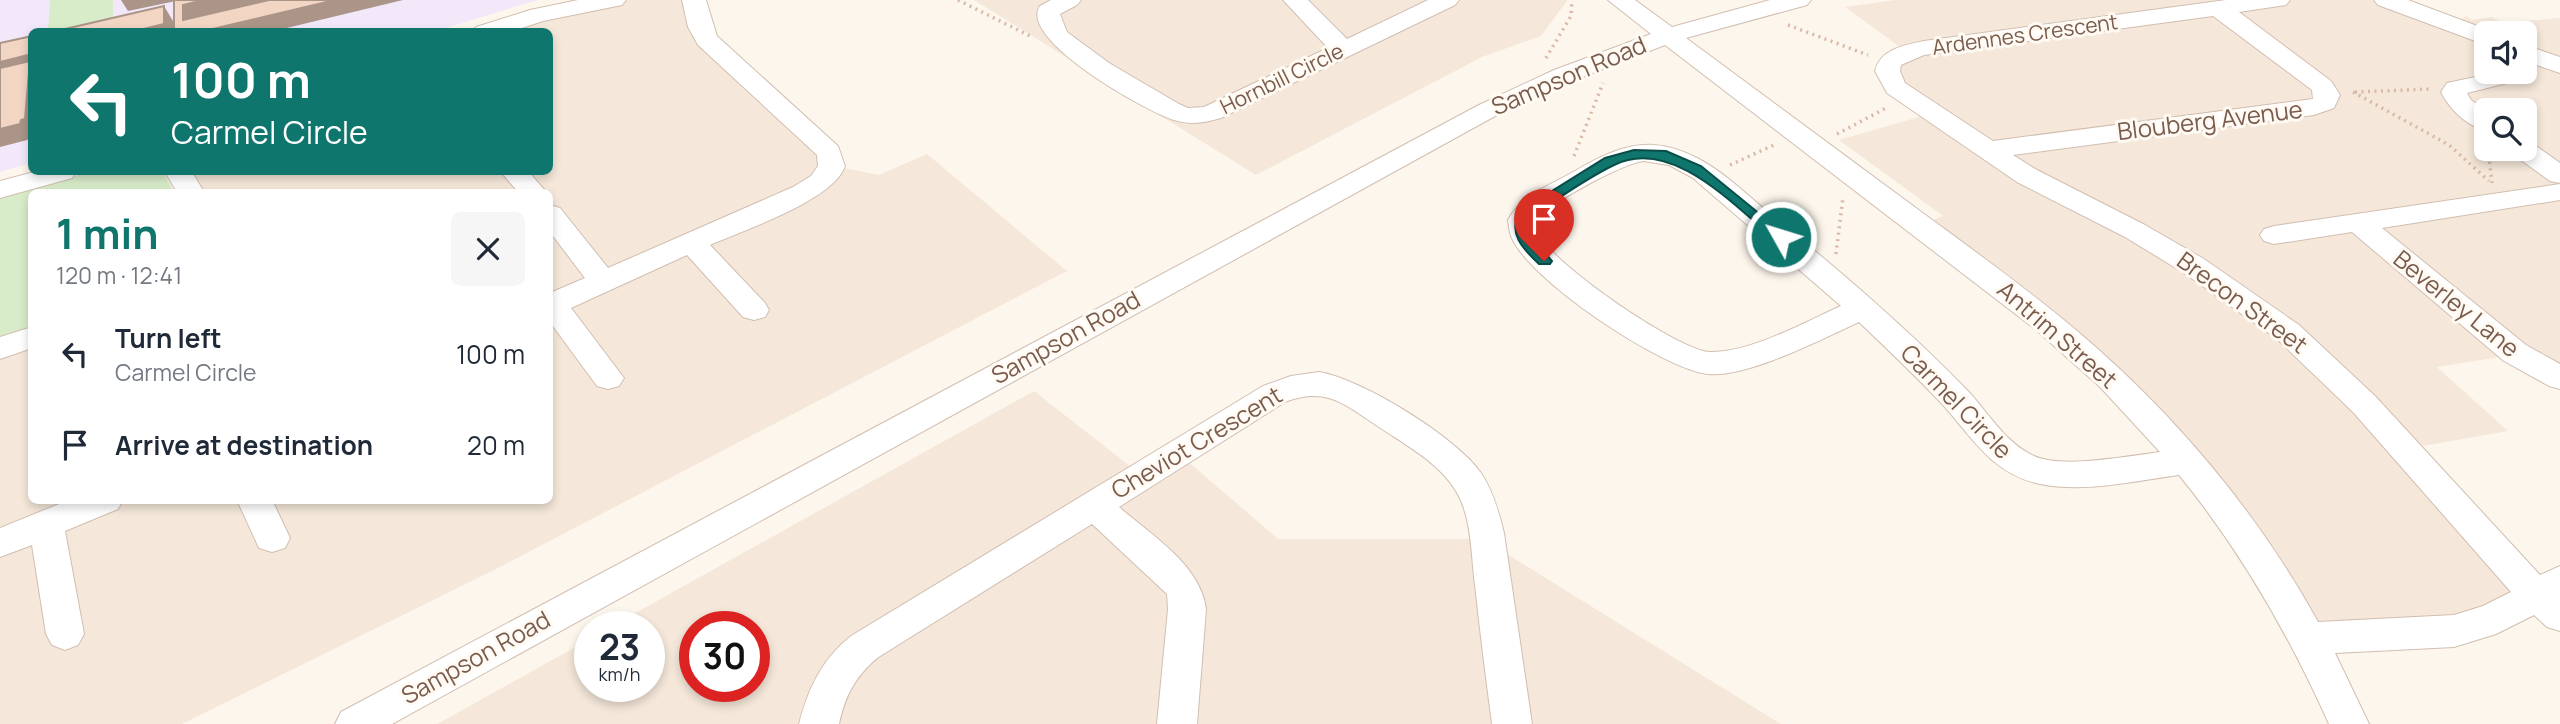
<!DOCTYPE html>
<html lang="en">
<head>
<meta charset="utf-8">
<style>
	body { margin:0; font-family:Manrope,sans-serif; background:#f6f6f7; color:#1f2937; height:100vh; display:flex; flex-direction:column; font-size:26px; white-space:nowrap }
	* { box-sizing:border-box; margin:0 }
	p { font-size:23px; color:#747a83 }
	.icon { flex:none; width:38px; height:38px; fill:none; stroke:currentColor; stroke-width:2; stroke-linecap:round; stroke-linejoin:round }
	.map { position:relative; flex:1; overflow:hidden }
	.panel { position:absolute; left:28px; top:189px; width:525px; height:315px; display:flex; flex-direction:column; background:#fff; border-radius:10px; box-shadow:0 4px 10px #0003 }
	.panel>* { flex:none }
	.hud { position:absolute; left:28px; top:28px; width:525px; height:147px; border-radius:10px; box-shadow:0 4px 10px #0003; background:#0f766e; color:#fff; overflow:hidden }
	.controls { position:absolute; left:2474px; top:21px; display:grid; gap:14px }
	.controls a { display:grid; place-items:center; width:63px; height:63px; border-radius:10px; background:#fff; box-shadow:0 4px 10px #0003; font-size:35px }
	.speed { position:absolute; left:574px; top:611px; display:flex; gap:14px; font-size:35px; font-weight:700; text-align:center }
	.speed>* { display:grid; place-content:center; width:91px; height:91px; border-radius:50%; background:#fff; box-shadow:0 4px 10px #0003; line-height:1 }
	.speed small { font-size:18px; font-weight:400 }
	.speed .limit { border:10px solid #d22; background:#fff; color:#111 }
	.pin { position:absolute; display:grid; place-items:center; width:60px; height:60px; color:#fff; margin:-72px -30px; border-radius:50% 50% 50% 0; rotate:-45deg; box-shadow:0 0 7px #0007 }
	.pin .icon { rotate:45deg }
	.me { position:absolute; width:77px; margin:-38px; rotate:309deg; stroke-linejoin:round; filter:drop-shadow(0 0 5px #0008) }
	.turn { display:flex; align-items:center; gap:24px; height:147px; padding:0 28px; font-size:32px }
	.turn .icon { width:91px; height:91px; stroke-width:2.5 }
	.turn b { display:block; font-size:49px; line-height:60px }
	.round { display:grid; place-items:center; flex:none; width:74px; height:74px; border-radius:10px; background:#f6f6f7 }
	.summary { display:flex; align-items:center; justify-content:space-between; height:119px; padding:0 28px }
	h1 { font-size:42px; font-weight:700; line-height:52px; color:#0f766e }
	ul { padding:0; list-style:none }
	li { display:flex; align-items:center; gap:21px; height:91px; padding:0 28px }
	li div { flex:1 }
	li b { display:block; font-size:26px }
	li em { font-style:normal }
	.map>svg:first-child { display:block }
	.residential { fill:#f5e8da; fill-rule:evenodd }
	.education { fill:#f3e8fa }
	.green { fill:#d8ecc9 }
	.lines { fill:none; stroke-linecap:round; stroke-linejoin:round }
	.minor-casing { stroke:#d1beb0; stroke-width:2 }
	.path { stroke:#d9b8a5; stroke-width:3.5; stroke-dasharray:2 4.5; stroke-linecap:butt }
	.minor { fill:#fff; fill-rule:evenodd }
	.shaded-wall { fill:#aa9588 }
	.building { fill:#f3d5c3; stroke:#aa9588; stroke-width:2 }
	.route { fill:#0f766e; stroke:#0a4d48; stroke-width:2 }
	.labels { text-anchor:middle; stroke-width:6; stroke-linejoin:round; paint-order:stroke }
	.far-street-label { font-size:21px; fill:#7a5c4d; stroke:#fffaf3 }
	.street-label { font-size:24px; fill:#7a5c4d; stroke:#fffaf3 }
</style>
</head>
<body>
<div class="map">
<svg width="2560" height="724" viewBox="0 0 2560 724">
	<rect width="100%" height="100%" fill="#fdf6ec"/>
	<path class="residential" d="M612,0H696L701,27L834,166L879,175L927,154L1067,271L494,570L182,724H0V347L31,335L32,500H550V192H188L177,172H550V32L481,31Z
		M974,0H1567V1L1541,36L1482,57L1256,175Z
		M1895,0H2388L2453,23L2467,16L2472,20L2492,17L2502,23L2560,18V378L2518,354L2437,367L2508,431L2406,449L2537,594L2493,619L2309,637L2188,461L1922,225L1943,216L1839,140L1929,114L1885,69L1907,52L1845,7ZM2487,33H2525V72H2487ZM2487,110H2525V149H2487Z
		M1034,391L1140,474L1177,452L1278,539H1483L1781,724H437L590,639V686H649V626H612ZM695,626H754V686H695Z"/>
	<path class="education" d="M0,0H538L436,31L32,32L31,163L0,172Z"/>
	<path class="green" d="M50,0H113V26L91,31L48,32Z
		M88,172H163L174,192H32L31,329L0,341V198Z"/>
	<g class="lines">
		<defs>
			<path id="minor" d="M578,0H626L622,5L543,21L510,32H472L476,27L530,10Z
				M682,0H706L717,36L838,146L845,166C834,200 744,230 710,245L765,303L769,310L765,317L754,320L743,317L687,255L571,308L624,378L619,386L608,389L597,386L550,322V293L585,278L550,232V205L560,208L608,268L793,187L811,176L818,166L817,155L698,45L688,27Z
				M1051,0H1081L1077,5L1060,14L1067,32L1109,63L1179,104L1188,108L1204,107L1328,48L1283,0H1308L1347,39L1428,0H1459L1455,5L1221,118C1204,123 1190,125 1174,120C1147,112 1017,39 1040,6Z
				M1608,0H1635L1672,27L1770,0H1811L1807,5L1686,38C1763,95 1840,152 1916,208C1970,248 2025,287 2076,330C2172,411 2257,511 2318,622L2454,615L2483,606L2511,592L2353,412L2277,339L2184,273L2125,237L2017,182L1887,93L1875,71C1880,49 1905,45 1924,41L2226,0H2290L2286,5L2239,12L2331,81L2340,95L2334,108L2314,115L2013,155L2037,170L2145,225L2204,259L2299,325L2375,396L2540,575L2560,566V631L2547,627L2534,615L2496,634L2454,647L2335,653L2369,724H2329C2289,635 2241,551 2179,475C2134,481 2085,493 2040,484C1992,474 1973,438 1943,405C1916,376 1887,349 1859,322C1822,339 1747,378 1708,374C1662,369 1527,279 1511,236C1509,231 1509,225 1508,220C1522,194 1551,185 1575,171C1599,157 1626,143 1654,145C1670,146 1686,152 1699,159C1727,174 1750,198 1774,217C1841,272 1907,328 1967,390C1988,412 2005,443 2034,456C2061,469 2129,456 2160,452L2100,387L2035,329L1665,45L1572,81L1497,115L392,724H335L341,712L1479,105L1554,70L1651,34ZM2213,16L2312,90L2313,99L1993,141L1905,83L1900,71L1901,65L1924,55ZM1643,161L1669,165L1693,178L1841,306C1805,322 1750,353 1710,352C1679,351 1554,265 1540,236C1538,231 1537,225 1536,220C1551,202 1620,165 1643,161Z
				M2374,0H2408L2496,33H2487V44L2478,42L2378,5Z
				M2525,45L2560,57V73L2525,61Z
				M2525,65L2531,67L2534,72L2531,77L2467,93L2471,100L2487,111V131C2467,126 2450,110 2441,92L2447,83L2499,72H2525Z
				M2525,142L2532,143L2560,163V183L2550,181L2514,155L2510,149H2525Z
				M34,172H76L72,178L0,198V181Z
				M165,172H192L204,192H177Z
				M501,172H529L546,192H518Z
				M2560,184V200L2382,228L2526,345L2560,364V389L2549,386L2504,361L2352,232L2274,244L2264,241L2260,235L2264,229L2274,226Z
				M32,327V348L0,359V337Z
				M1319,372C1362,379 1456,437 1481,473C1493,491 1499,512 1504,533L1532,724H1492C1486,678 1480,632 1475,585C1471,555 1472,517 1456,491C1438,461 1402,443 1373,423C1342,402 1324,387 1285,402L1119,507C1151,535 1200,564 1206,609L1197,724H1157L1168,609L1167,594L1092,524L877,658C855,677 845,696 839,724H799C808,689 822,659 851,636L1263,386L1291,376Z
				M69,500H123L118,509L65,531L84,634L78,645L65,650L52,645L46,634L32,545L0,557V528Z
				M237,500H272L290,538L285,548L272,552L259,548Z"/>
		</defs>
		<use href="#minor" class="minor-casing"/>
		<path class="path" d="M958,0L1032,37
			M1788,25L1868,55
			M1546,58L1571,16L1572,0
			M2353,92L2449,145L2489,181
			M2355,92L2431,89
			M1837,134L1888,107
			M2488,149L2492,183
			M1574,156L1603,83
			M1730,165L1776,144
			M1836,254L1843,197"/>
		<use href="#minor" class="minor"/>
	</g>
	<path class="shaded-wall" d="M121,0H176V1L128,11Z
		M204,0H272L183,20V5Z
		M335,0H403L270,32H200Z
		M164,6L173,21V32H131Z
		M32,54L31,139L0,147V129L21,120L0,79V62Z"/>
	<path class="building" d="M174,0H204L183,5V20L269,0H335L200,32H174Z
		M164,6V24L131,32H52Z
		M32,36V54L0,62V43Z
		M30,61L25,119L21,120L20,124L0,129V68Z"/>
	<path class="route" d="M1634,150L1666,151L1701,166L1788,237L1781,241L1776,240C1734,206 1672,136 1614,165C1585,179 1558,199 1531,216L1528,233L1552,261L1550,264H1539C1523,249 1507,233 1520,211L1605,158Z"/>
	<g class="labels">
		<g class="far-street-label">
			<text transform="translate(2025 35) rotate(-8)" y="7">Ardennes Crescent</text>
			<text transform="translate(1282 79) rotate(-26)" y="7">Hornbill Circle</text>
		</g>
		<g class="street-label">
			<text transform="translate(1569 76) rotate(-23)" y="8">Sampson Road</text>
			<text transform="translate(2210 121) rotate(-7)" y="8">Blouberg Avenue</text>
			<text transform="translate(2242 303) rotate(36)" y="8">Brecon Street</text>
			<text transform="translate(2456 304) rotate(39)" y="8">Beverley Lane</text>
			<text transform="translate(2057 335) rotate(41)" y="8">Antrim Street</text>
			<text transform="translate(1066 338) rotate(-29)" y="8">Sampson Road</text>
			<text transform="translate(1956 402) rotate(46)" y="8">Carmel Circle</text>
			<text transform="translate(1197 443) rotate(-31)" y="8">Cheviot Crescent</text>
			<text transform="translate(476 658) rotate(-29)" y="8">Sampson Road</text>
		</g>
	</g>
</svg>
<div class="controls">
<a><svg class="icon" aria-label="sound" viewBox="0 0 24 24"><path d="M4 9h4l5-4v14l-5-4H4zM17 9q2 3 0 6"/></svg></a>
<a><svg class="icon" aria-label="search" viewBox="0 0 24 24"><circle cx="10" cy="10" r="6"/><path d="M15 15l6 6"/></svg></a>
</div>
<div class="speed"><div>23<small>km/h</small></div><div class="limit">30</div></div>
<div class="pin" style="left:1544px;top:261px;background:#d93025"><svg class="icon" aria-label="arrive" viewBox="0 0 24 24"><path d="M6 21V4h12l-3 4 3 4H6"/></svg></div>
<svg class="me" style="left:1781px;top:237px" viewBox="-20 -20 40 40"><circle r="17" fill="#0f766e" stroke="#fff" stroke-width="3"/><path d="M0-11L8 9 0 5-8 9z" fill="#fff"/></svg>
<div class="hud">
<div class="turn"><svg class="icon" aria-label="left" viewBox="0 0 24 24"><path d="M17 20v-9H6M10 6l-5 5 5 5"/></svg><div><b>100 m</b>Carmel Circle</div></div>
</div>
<section class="panel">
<div class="summary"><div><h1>1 min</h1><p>120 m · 12:41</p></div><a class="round"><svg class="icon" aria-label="close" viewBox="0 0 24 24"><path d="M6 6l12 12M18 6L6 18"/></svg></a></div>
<ul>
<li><svg class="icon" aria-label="left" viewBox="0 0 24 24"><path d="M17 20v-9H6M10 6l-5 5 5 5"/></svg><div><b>Turn left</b><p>Carmel Circle</p></div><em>100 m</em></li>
<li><svg class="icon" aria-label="arrive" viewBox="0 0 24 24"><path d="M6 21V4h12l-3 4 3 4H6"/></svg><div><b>Arrive at destination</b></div><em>20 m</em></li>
</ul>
</section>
</div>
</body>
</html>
